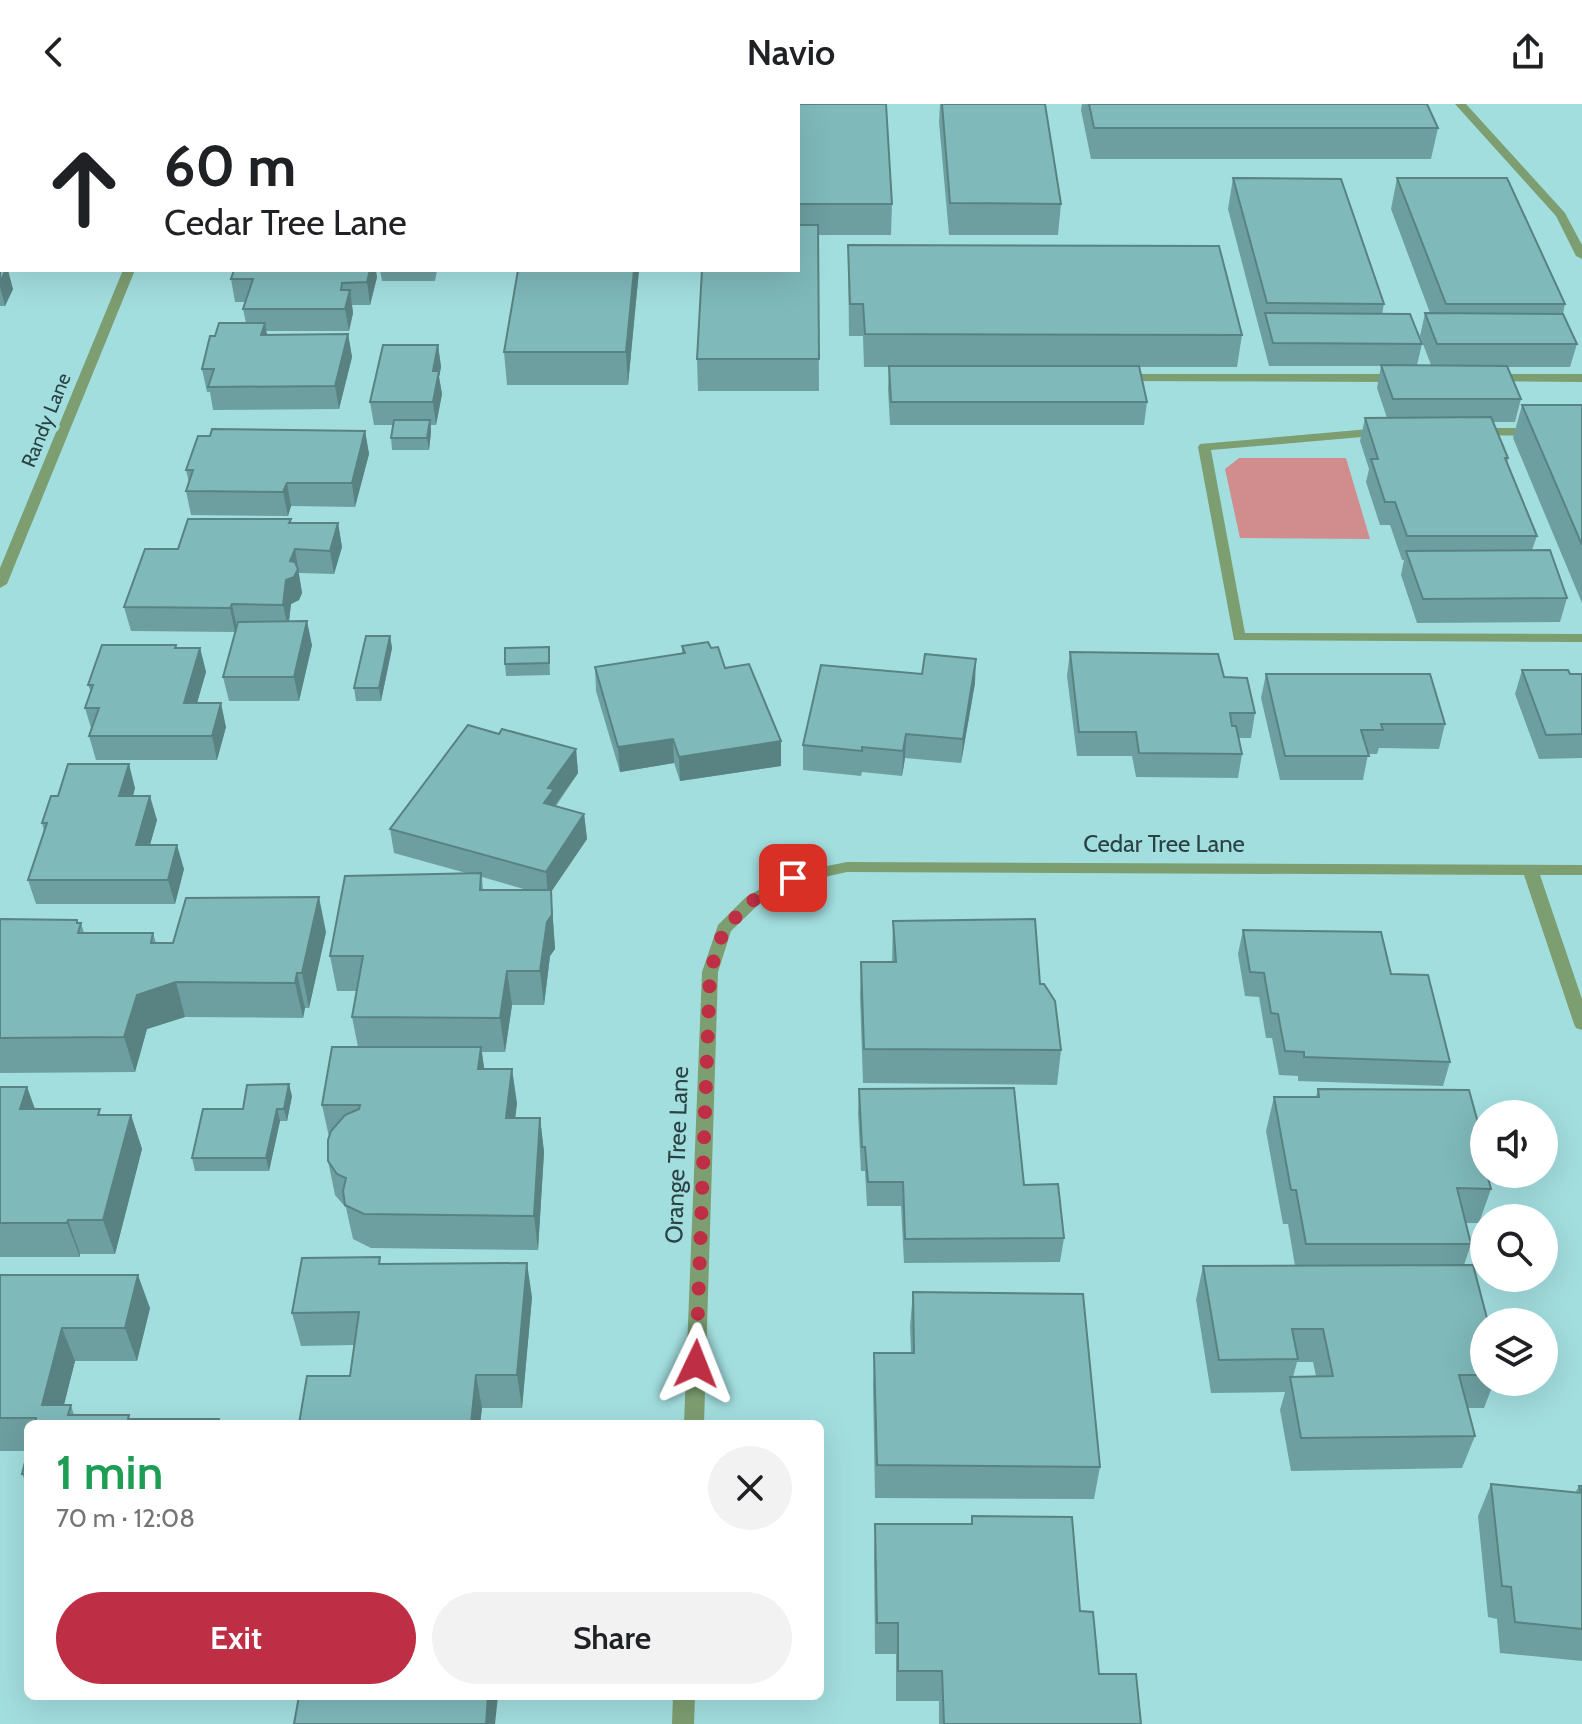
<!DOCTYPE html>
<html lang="en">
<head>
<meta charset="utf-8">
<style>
	body { margin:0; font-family:Cabin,sans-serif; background:#f2f2f2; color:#202124; height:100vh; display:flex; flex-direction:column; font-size:30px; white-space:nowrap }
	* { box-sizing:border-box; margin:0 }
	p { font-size:26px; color:#757577 }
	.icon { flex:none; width:44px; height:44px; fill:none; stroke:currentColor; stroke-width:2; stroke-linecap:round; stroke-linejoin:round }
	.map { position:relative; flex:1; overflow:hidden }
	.side { position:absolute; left:24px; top:1316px; width:800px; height:280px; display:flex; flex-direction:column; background:#fff; border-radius:12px; box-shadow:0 8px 32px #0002 }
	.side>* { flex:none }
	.top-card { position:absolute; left:0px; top:0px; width:800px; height:168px; box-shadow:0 8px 32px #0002; background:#fff; color:#202124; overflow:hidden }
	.buttons { position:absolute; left:1470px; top:996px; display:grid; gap:16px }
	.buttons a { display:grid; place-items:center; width:88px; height:88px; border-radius:50%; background:#fff; box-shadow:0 8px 32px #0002; font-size:40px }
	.pin { position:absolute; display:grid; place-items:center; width:68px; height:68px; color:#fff; margin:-34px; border-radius:16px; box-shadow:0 4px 12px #0006 }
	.me { position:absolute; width:88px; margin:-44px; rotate:2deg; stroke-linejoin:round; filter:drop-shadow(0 0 6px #0008) }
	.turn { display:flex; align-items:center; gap:28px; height:168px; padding:0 32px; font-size:36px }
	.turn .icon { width:104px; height:104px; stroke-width:2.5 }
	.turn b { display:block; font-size:56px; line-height:68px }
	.round { display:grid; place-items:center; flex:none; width:84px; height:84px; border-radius:42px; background:#f2f2f2 }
	.headline { display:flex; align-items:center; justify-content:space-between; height:136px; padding:0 32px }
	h1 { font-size:48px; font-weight:600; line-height:60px; color:#1e9e55 }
	.button { display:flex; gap:16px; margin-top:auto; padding:16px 32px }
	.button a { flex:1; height:92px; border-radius:48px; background:#be2e45; color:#fff; font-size:32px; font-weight:600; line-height:92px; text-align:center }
	.button a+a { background:#f2f2f2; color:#202124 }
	header { display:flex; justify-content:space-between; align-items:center; height:104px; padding:0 32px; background:#fff; font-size:36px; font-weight:600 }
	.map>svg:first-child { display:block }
	.green { fill:#d18c8e }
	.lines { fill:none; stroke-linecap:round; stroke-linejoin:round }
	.service { fill:#7d9e71; fill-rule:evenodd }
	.minor { fill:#7d9e71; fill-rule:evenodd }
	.wall { fill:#6d9fa0; fill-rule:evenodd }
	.shaded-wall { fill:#598282 }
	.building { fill:#7fb9ba; stroke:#598282; stroke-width:2 }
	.route { stroke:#be2e45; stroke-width:14; stroke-dasharray:0 25.2 }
	.labels { text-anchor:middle; stroke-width:7; stroke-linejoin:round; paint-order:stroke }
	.far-street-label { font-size:20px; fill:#2a4243; stroke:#a3dedf }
	.street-label { font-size:24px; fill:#2a4243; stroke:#a3dedf }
</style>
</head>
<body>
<header><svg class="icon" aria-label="back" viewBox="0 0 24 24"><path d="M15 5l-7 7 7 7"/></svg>Navio<svg class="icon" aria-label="share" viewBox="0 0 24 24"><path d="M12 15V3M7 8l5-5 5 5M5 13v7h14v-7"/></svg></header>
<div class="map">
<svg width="1582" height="1620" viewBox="0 0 1582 1620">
	<rect width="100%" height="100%" fill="#a3dedf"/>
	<path class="green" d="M1239,354H1346L1370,435L1240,434L1225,365Z"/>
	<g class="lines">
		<path class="service" d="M1121,270H1398L1404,274L1398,278L1117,277L1115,274Z
			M1493,270H1582V278L1489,277L1487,274Z
			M1381,324L1387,328L1385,331L1211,346L1245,529L1582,530V538L1234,536L1198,343L1200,340Z
			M1476,324H1537L1543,328L1537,332L1472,331L1470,328Z"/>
		<path class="minor" d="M1455,0H1466L1565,109L1582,141V155L1576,152L1556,112Z
			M123,166H135L7,480L0,484V464Z
			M847,758L1582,761V771H1540L1582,895V926L1576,924L1574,920L1524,771L847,768L797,779L758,801L731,827L718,868L704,1320H684L702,868L718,821L746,793L787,770Z
			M673,1592H695L694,1620H672Z"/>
	</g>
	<path class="wall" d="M585,0H886L892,100L891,131H818L819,287H698L697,255L798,166V2H585Z
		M940,0H1045L1061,100L1058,131H949L939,18Z
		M1082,0H1089L1438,24L1431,55H1091L1081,6Z
		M2,8V129H0V11Z
		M1233,74L1384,200L1382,210L1422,240L1417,261H1431L1420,232L1425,209H1430L1391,105L1397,74L1565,200L1563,210L1577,240L1570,263H1508L1521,295L1515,318H1493L1508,354L1507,359L1537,432L1532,446L1567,494L1560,518L1417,519L1401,471L1404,456H1402L1390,421H1380L1366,378L1369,365L1360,337L1365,314H1387L1377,284L1381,262H1269L1228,105Z
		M0,134L2,142V166L13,185L5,202H0Z
		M848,141L1242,231L1237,263H1139L1147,298L1144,321H890L888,285L889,263H864L863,232H849Z
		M380,166H437L435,177H382Z
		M518,166H639L628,281H507L504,248Z
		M377,173L370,201H352L353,209L349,227H266L267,231L348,230L352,253L339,305L213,306L210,288H207L202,265L215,232L246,219L243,205L245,198H235L231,175Z
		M438,241L441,263L439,273L442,290L436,321H431V328L429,346H392L391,334L393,321H374L370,298Z
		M1522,301H1582V499L1513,334Z
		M365,327L369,350L355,403L291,402L288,412L191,411L186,387L189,379L186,366Z
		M291,415V419H338L342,443L334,470L299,469V471L302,489L299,496L291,500L289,518L312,541L299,597H229L223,573L235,528L131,527L124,503L178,445Z
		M390,532L392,544L381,597H356L354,584Z
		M176,541L177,544H200L206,568L197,599L226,623L217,656H96L89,632L91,624L85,604L91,588L88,581Z
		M682,542L711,544L781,637V662L680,677L674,659L620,668L596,587L595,563L682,549Z
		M549,543L550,571L506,572L505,560Z
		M1070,548L1224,573L1255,609L1251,634H1239L1242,650L1238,674L1136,673L1132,652H1077L1067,572Z
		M1522,566L1582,570V654L1539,655L1515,590Z
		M1266,570L1445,620L1439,645L1379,644L1377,650H1368L1363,676H1280L1261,594Z
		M975,579L961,659L905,654L902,672L862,668L861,672L803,666V641Z
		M499,630L576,645L578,669L556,702L584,710L587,735L551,788L555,845L550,852L544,901H512L505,948H482L484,965L517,999L515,1014H540L544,1048L538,1146L371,1144L353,1135L346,1104L335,1091L328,1057L329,1033L322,1001L358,943L352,913L357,887H337L330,852L466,769L394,749L390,725ZM482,773L527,786H483Z
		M135,684L133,692L157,716L150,741L184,765L175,800H36L28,776L44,727L42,719Z
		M0,815L77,816L79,819H81L84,829H153L156,839H173L326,828L309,904H305L303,914L185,913L147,925L135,968L0,969Z
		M893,817L1040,880L1061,946L1057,981L863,979L860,892L861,858H892Z
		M1243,826L1391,870L1450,958L1443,982L1298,977V972L1279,971L1272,934H1266L1259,893L1245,892L1238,850Z
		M0,983H27L35,1005L102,1011H131L142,1045L115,1150H80V1153H0Z
		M859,985L1024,1081L1064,1134L1060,1158L904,1159L901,1102H867L865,1067H861L858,1009Z
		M1318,985L1484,1041L1482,1051L1491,1085L1479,1119H1466L1471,1140L1464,1161L1484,1218V1278H1494L1484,1304H1467L1475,1332L1462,1364L1291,1367L1280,1306L1285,1288L1211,1289L1196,1196L1203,1162H1295L1288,1120H1283L1266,1027L1274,993H1316ZM1297,1258H1313L1316,1272L1293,1273Z
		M292,992L287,1017H280L269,1067H195L192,1054L243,1005Z
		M381,1160L532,1193L522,1304H482L480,1320H299L350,1272L354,1241L301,1242L292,1209Z
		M0,1171L150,1204L137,1257H75L64,1301H71L74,1311L220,1320H28V1383L22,1370L28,1347H0Z
		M913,1188L1100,1363L1094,1395L875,1394L873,1282L874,1249H911L910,1222Z
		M1491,1380L1575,1389L1579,1382H1582V1557L1500,1549L1497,1515L1488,1513L1478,1412Z
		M972,1412L1080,1507L1099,1570L1141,1620H939V1597H896V1550H875L874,1452L875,1420H971Z"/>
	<path class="shaded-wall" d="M0,134L2,142V164L0,168Z
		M6,166H8L13,185L5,202L0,183V178Z
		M370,166H376L377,173L370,201L367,178Z
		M634,166H639L628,281L626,248Z
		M350,186L353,209L349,227L345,205Z
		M265,219L269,242L261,231Z
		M348,230L352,253L339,305L335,282Z
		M438,241L441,263L439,273L442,290L436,321L433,298V267Z
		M430,316L431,328L429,346L427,334Z
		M365,327L369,350L355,403L352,379Z
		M287,379L291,402L288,412L283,388Z
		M338,419L342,443L334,470L330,447Z
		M295,445L302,489L299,496L291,500L288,524L283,501L286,476L290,457Z
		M232,500L237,524L235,528L230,504Z
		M307,517L312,541L299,597L294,573Z
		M390,532L392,544L381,597L379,584Z
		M200,544L206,568L190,623L184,599Z
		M976,555L975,579L961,659L963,635Z
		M221,599L226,623L217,656L212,632Z
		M906,630L905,654L902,672L903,647Z
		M673,635L674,659L620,668L618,643Z
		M781,637V662L680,677L679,653Z
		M576,645L578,669L555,701L556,710L544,699L548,684Z
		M129,660L135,684L126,716L119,692Z
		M150,692L157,716L143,765L136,741Z
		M584,710L587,735L551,788L555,845L550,852L544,901L540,867L548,792L546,768Z
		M177,741L184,765L175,800L168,776Z
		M319,793L326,828L309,904L302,869Z
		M507,867L512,901L505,948L500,914Z
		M297,869L305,904L303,914L295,879Z
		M176,878L185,913L147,925L135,968L124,933L137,891Z
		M481,943L486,977L478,965Z
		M512,965L517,999L511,1048L506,1014Z
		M289,980L292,992L287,1017L284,1005Z
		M27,983L39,1017L20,1005Z
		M277,1005L280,1017L269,1067L266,1054Z
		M131,1011L142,1045L115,1150L103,1116Z
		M540,1014L544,1048L538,1146L534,1112Z
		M68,1116L80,1150V1153L67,1119Z
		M527,1159L532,1193L522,1304L517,1271Z
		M138,1171L150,1204L137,1257L125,1224Z
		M62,1224L75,1257L59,1320L42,1301Z
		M476,1271L482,1304L480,1320H471Z
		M488,1592H498L495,1620H486Z"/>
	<path class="building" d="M6,0H65L64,2H5Z
		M309,0H355V2H309Z
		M410,0H467L466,2H409Z
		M474,0H496L495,2H474Z
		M585,0H756V2H585Z
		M782,0H886L892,100H798V2H782Z
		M942,0H1045L1061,100L950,99Z
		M1089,0H1427L1438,24H1094Z
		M2,8V43H0V11Z
		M0,64H2V107H0Z
		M1233,74L1341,75L1384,200L1267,199Z
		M1397,74H1507L1565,200H1446Z
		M798,121H818L819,255H697L702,166H798Z
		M848,141L1219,142L1242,231L865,230L863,200H850Z
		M0,162H2V166H6L0,178Z
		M234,166H370L367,178L342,179L341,186H350L345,205H243L253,175H231Z
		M518,166H634L626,248H504Z
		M1265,209L1410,210L1422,240L1273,239Z
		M1425,209L1563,210L1577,240H1437Z
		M219,219H265L261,231L348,230L335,282L208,283L214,265H202L210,232H215Z
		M383,241H438L433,267H439L433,298H370Z
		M1381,261L1507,262L1521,295H1393Z
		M889,262H1139L1147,298H891Z
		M1522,301H1582V441Z
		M1491,313L1508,354H1505L1537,432H1407L1395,398H1385L1371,355H1378L1365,314Z
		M394,316H430L427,334H391Z
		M212,325L365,327L352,379H287L283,388L186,387L193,366H186L198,332H210Z
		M188,415H291L289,419H338L330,447L295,445L290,457L295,458L298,465L294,473L286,476L283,501L232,500L230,504L124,503L145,445H178Z
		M1550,446L1567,494L1423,495L1406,447Z
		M307,517L294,573H223L238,518Z
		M366,532H390L379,584H354Z
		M708,538L711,544L718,543L725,564L749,560L781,637L679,653L673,635L618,643L595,563L685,549L682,542Z
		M102,541H176L175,544H200L184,599H221L212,632H89L99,604H85L93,581H88Z
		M549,543V559L505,560V544Z
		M1070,548L1218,550L1224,573L1247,574L1255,609H1230L1232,622H1236L1242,650L1139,649L1136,628H1079Z
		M925,550L976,555L963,635L906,630L903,647L862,643V647L803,641L821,561L922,570Z
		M1522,566H1568L1570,570H1582V630L1546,631Z
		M1266,570H1430L1445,620H1381L1383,626H1361L1369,652H1285Z
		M468,621L499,630L502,625L576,645L548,684L554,685L544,699L584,710L546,768L390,725Z
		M68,660H129L119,692H150L136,741H177L168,776H28L47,719H42L51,692H58Z
		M481,769L480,786H551L552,811L547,818L540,867H507L500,914L352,913L363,852H330L345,772Z
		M319,793L302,869H297L295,879L176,878L137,891L124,933L0,934V815L77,816V819H81L78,829H153L151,839H173L186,794Z
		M1035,815L1040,880H1044L1055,897L1061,946L864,945L861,858H896L893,817Z
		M1243,826L1381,828L1391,870L1428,871L1450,958L1304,953V948L1285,947L1278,910L1271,909L1264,869L1250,868Z
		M332,943H481L478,965H512L506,1014H540L534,1112L364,1110L345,1101L343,1087L346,1074L337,1070L328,1057V1036L331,1027L345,1011L359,1005L360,1001H322Z
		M289,980L284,1005H277L266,1054H192L203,1005H243L247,981Z
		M0,983H27L20,1005H100L98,1011H131L103,1116H68L67,1119H0Z
		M1014,984L1024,1081L1058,1080L1064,1134L905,1135L903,1078H868L865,1043H862L859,985Z
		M1318,985L1469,986L1484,1041V1043H1480L1484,1058V1070H1487L1491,1085L1457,1084L1471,1140H1306L1296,1086H1291L1274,993H1319Z
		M380,1153L379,1160L527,1159L517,1271H476L471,1320H299L307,1272H350L359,1208L292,1209L302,1154Z
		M1473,1161L1488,1218H1484V1271H1459L1475,1332L1301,1334L1290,1273L1333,1272L1323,1225H1292L1298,1255L1219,1256L1203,1162Z
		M0,1171H138L125,1224H62L42,1301H71L68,1311H129L128,1315H219L218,1320H35L36,1314H0Z
		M913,1188L1083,1190L1100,1363L877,1361L874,1249H914Z
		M28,1346V1370H22Z
		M1491,1380L1581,1389L1579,1382H1582V1525L1515,1518L1511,1483L1502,1482Z
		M972,1412L1072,1413L1080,1507L1093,1508L1099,1570H1136L1141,1620H944L942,1567H898V1519H877L875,1420H972Z
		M299,1592H488L486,1620H294Z"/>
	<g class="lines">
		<path class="route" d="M696,1260L710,868L724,825L752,797L793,774"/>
	</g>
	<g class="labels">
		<g class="far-street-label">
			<text transform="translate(46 316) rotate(-68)" y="7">Randy Lane</text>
		</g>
		<g class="street-label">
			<text x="1164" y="748">Cedar Tree Lane</text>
			<text transform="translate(677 1051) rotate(-88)" y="8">Orange Tree Lane</text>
		</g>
	</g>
</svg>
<div class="buttons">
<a><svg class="icon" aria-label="sound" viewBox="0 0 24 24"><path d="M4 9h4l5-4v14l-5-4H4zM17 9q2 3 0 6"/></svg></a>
<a><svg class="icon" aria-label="search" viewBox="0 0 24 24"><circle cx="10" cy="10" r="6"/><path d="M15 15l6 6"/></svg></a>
<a><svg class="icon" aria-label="layers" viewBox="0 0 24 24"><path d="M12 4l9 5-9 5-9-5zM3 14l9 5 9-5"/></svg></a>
</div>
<div class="pin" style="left:793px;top:774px;background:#d93025"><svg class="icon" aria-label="arrive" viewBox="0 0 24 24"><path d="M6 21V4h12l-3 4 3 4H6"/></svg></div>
<svg class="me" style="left:696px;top:1260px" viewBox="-20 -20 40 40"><path d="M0-17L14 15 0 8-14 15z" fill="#be2e45" stroke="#fff" stroke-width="4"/></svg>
<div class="top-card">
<div class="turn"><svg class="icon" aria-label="ahead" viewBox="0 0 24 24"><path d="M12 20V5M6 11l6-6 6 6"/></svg><div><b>60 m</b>Cedar Tree Lane</div></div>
</div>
<section class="side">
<div class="headline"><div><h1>1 min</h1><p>70 m · 12:08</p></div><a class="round"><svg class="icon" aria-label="close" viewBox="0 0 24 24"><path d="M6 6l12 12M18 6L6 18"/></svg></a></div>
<div class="button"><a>Exit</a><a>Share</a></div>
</section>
</div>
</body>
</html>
